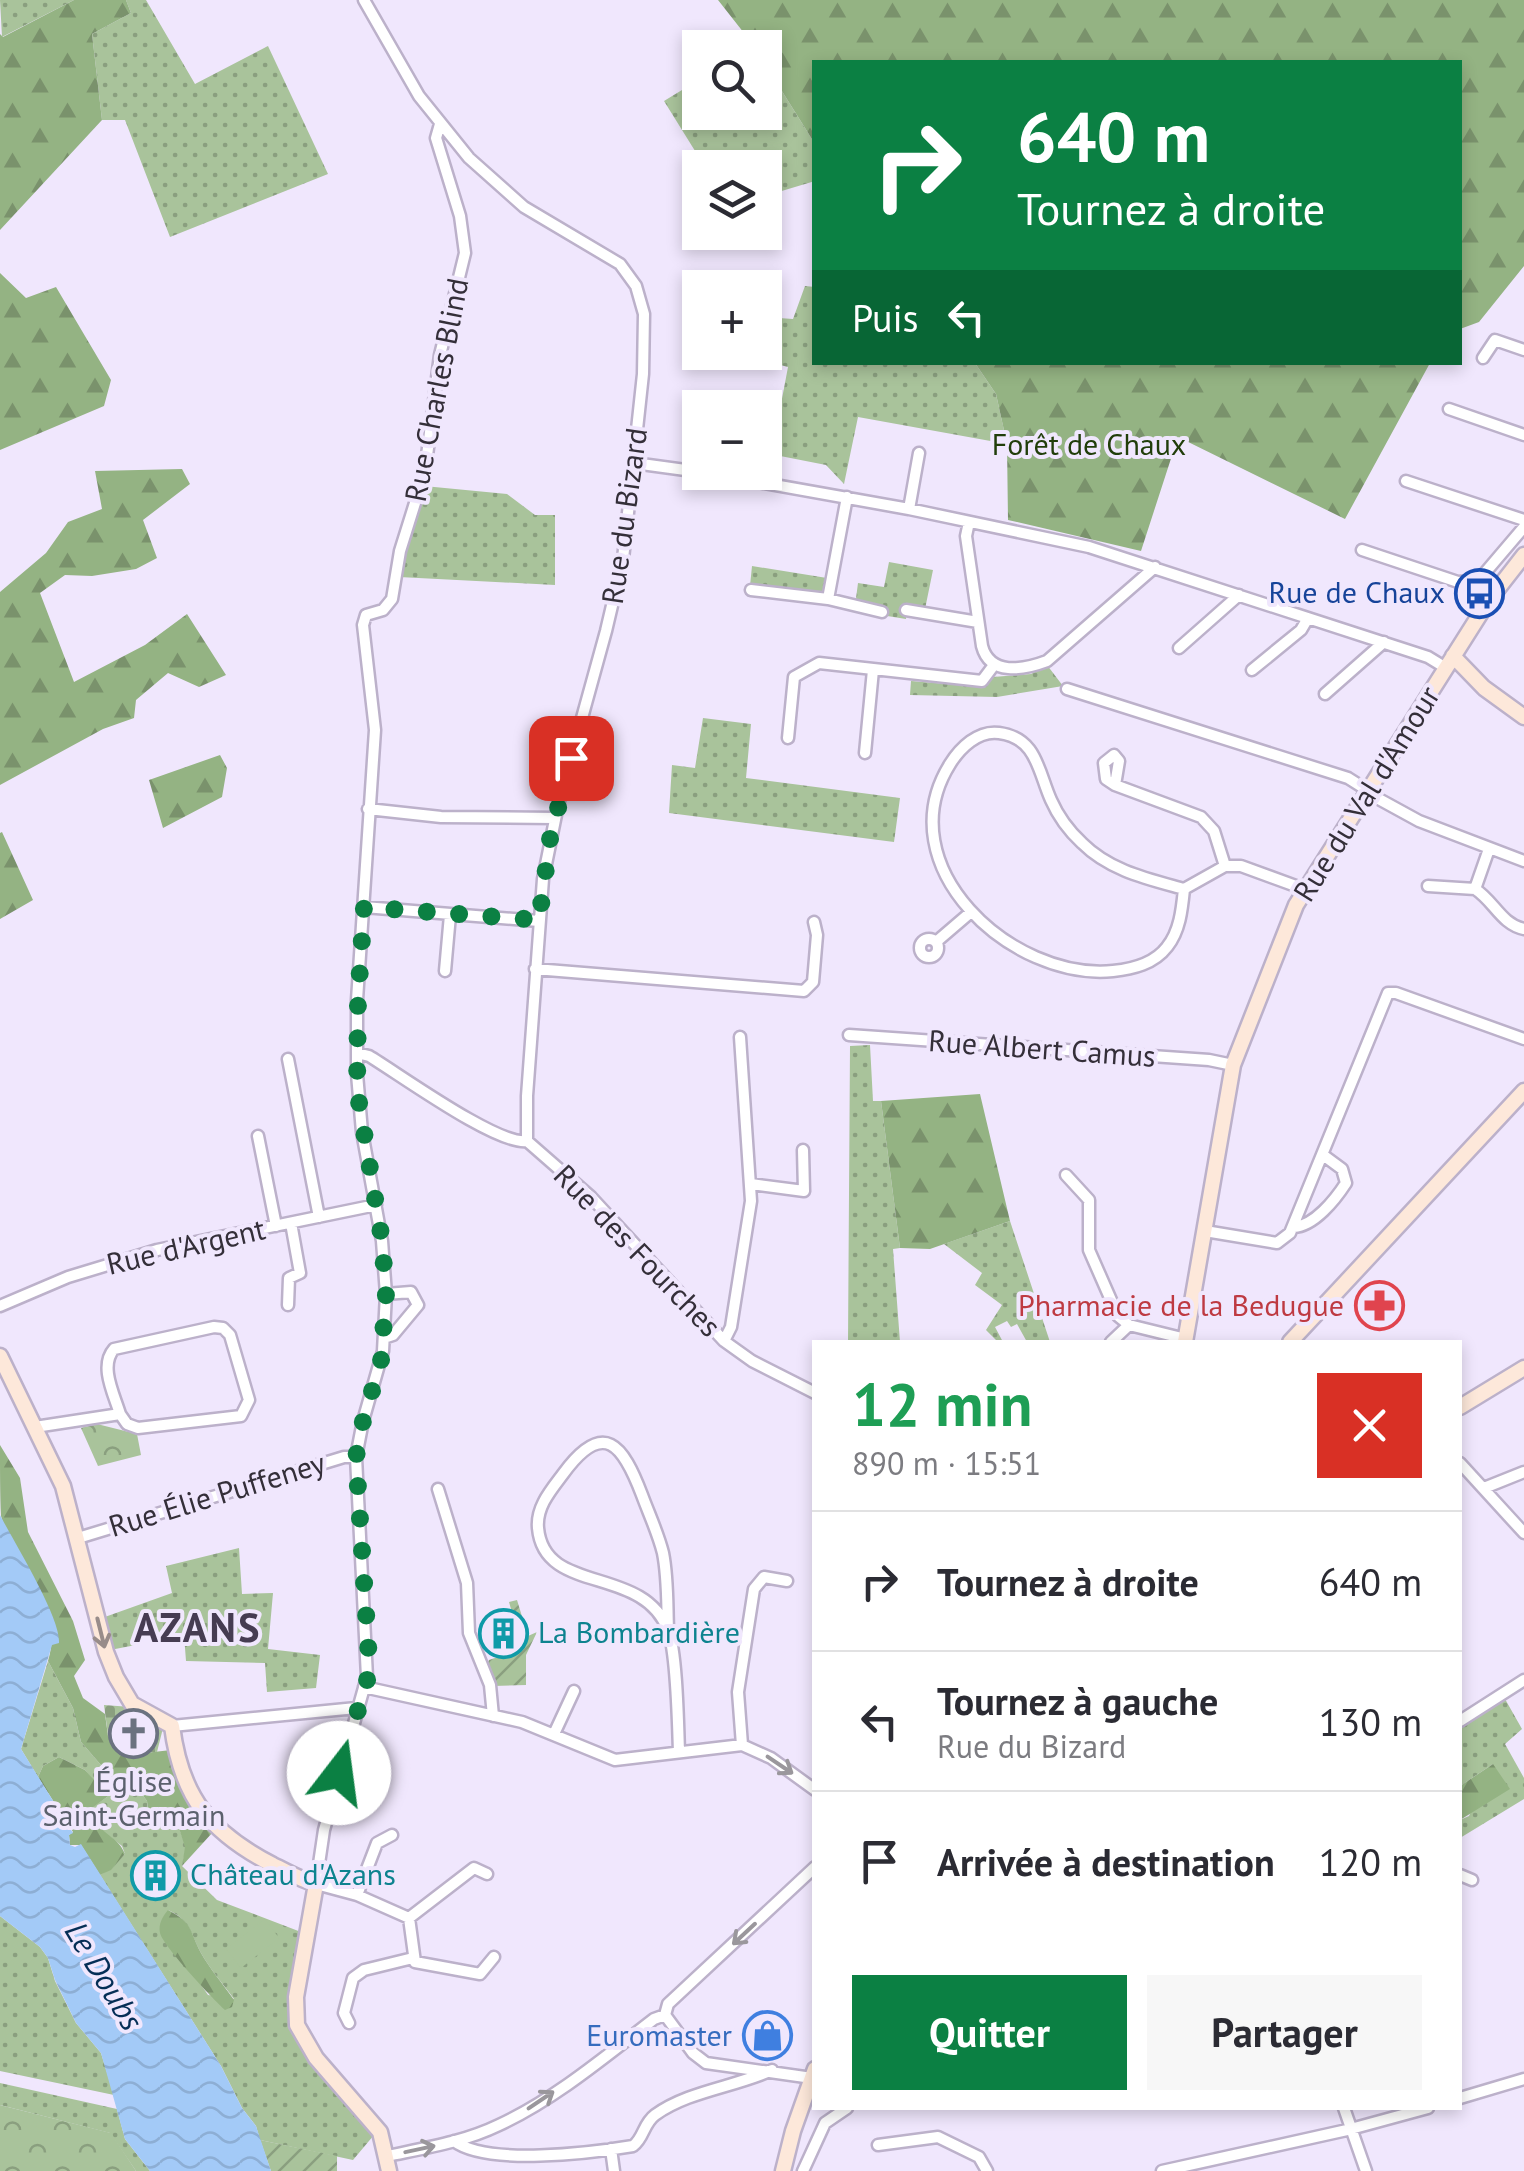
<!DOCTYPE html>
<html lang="fr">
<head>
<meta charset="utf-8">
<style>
	body { margin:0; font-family:"PT Sans",sans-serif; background:#f7f7f7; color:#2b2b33; height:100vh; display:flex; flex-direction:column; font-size:38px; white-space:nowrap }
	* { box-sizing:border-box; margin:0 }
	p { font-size:32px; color:#7c7c81 }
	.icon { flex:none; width:55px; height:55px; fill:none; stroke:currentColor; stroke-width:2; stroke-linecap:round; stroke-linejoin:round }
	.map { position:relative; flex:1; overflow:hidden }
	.details { position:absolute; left:812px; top:1340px; width:650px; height:770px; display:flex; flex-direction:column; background:#fff; border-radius:0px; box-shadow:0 5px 15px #0003 }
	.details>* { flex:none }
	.guide { position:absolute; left:812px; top:60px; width:650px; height:305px; border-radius:0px; box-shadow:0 5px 15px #0003; background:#0b8043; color:#fff; overflow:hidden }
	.tools { position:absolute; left:682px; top:30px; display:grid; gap:20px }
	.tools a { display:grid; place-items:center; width:100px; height:100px; border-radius:0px; background:#fff; box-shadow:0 5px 15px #0003; font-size:50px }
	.pin { position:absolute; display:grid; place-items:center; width:85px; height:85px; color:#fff; margin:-42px; border-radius:20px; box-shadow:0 5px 15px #0006 }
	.me { position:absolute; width:110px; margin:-55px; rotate:15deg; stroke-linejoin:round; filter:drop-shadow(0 0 8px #0008) }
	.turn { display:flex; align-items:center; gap:35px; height:210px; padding:0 40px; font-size:45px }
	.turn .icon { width:130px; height:130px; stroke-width:2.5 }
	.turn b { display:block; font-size:70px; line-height:85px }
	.then { display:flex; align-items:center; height:95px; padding:0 40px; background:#0003; gap:20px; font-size:38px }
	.round { display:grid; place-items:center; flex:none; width:105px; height:105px; border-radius:0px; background:#f7f7f7 }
	.head { display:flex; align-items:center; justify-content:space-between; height:170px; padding:0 40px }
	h1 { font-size:60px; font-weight:700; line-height:75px; color:#1e9e55 }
	.button { display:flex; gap:20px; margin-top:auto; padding:20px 40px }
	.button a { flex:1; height:115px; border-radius:0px; background:#0b8043; color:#fff; font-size:40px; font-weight:700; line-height:115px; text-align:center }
	.button a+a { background:#f7f7f7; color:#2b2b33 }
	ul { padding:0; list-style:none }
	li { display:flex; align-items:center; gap:30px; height:140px; padding:0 40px; border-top:2px solid #e1e1e2 }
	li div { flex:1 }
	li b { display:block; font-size:38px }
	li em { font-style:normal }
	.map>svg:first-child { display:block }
	.grass { fill:url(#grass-dots); fill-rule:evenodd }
	.forest { fill:url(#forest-firs) }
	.cemetery { fill:url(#cemetery-stones) }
	.park { fill:url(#park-crowns) }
	.garden { fill:url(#garden-furrows) }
	.pitch { fill:#a9c39b }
	.water { fill:url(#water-waves) }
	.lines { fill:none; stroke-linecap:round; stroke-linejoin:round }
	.street-casing { stroke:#bcb1ca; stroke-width:15 }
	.secondary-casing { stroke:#bcb1ca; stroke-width:19 }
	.street { stroke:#fff; stroke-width:10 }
	.secondary { stroke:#fde8da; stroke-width:14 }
	.oneway { stroke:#988c8a }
	.oneway2 { stroke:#9a979c }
	.route { stroke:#0b8043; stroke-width:18; stroke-dasharray:0 32.4 }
	.labels { text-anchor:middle; stroke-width:8; stroke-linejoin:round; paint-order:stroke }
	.street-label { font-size:30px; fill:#342f39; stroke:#f0e7fd }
	.park-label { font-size:30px; fill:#213e0a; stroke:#f0e7fd }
	.transit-label { font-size:30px; fill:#164399; stroke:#f0e7fd; text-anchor:end }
	.health-label { font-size:30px; fill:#be3a42; stroke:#f0e7fd; text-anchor:end }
	.culture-label { font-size:30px; fill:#0d838f; stroke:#f0e7fd; text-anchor:start }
	.worship-label { font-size:30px; fill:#5b616d; stroke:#f0e7fd }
	.shop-label { font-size:30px; fill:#366cbe; stroke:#f0e7fd; text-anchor:end }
	.water-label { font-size:32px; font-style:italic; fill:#052e56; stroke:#f0e7fd }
	.district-label { font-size:40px; font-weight:bold; letter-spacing:2.5px; fill:#463c52; stroke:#f0e7fd }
</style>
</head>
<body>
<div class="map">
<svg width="1524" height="2171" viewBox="0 0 1524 2171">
	<defs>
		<pattern id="grass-dots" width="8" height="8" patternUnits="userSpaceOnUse" patternTransform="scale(2.5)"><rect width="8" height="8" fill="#a9c39b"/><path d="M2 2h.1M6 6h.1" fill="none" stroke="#8a9f7f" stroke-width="1.8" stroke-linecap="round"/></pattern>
		<pattern id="forest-firs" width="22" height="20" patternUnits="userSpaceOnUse" patternTransform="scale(2.5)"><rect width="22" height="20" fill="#94b383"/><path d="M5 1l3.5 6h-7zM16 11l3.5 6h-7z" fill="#7a926c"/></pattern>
		<pattern id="cemetery-stones" width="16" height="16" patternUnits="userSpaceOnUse" patternTransform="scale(2.5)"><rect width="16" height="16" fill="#a9c39b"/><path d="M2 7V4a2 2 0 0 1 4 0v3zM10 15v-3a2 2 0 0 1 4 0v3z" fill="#8a9f7f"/></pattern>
		<pattern id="park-crowns" width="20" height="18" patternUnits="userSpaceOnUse" patternTransform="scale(2.5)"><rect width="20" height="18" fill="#a9c39b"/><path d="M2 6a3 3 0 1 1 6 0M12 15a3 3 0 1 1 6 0" fill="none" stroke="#8a9f7f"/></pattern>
		<pattern id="garden-furrows" width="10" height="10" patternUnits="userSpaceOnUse" patternTransform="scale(2.5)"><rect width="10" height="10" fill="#a9c39b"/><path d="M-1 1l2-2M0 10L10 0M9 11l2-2" fill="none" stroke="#8a9f7f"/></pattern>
		<pattern id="water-waves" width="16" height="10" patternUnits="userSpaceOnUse" patternTransform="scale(2.5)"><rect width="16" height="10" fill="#a3caf7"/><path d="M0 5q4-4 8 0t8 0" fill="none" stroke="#8daed4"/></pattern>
	</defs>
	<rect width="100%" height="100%" fill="#f0e7fd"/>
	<path class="grass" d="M0,0H74L2,37Z
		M126,0H146L195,84L268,46L328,174L170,237L125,120H102L92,34L131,13Z
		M765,64L815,144V181L765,196V168L705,167L664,101L700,79V112H765Z
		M805,286L815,287V362L975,363L996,394L1007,444L858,417L844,484L826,465L765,453V445L773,446L788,367L735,353L765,352V317L793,319Z
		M424,486L507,494L535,515H555V585L399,577Z
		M889,562L933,570L925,609L907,607L906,619L881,615L855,606L858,583L884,587Z
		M752,566L827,578L824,590L819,594L750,586Z
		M1047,665L1063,686L997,697L910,695L911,681L983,687L993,677L1031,674Z
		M703,718L751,724L746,778L900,798L894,842L669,813L672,765L695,768Z
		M870,1045L873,1101H881L900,1248L893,1249L900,1342H848L850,1046Z
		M1010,1221L1050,1342H1027L1017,1324L1011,1327L1007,1321L995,1327L1003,1342H998L986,1330L1002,1305L975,1285L982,1273L944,1244Z
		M239,1548L242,1594L273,1593L268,1649L320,1655L316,1688L267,1692L265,1663L186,1661L184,1635L137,1638L136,1645L110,1650L102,1618L172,1593L166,1566Z
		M48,1661L73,1708L81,1742L107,1772L136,1786L147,1801L149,1817L178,1825L186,1847L182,1866L217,1900L301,1932L288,2019C297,2059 347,2103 374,2135L353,2160L260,2140L256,2126L242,2108L221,2066L100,1875L111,1869L125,1854L122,1846L108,1835L104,1836L93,1819L91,1808L107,1797L85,1770L59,1757L43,1766L38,1777L21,1749ZM168,1910C191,1920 190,1933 201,1953C210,1969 223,1984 234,1999L208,1995L193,1973Z
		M1505,1699L1522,1729L1505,1744L1524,1778V1799L1460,1838V1820L1469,1816L1493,1764L1460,1786V1729Z
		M0,1916L40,1947L48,1958L55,1981L76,2023L101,2053L114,2095L0,2071Z
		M0,2083L117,2109L125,2139L150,2171H136L110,2133L0,2105Z"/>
	<path class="forest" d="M74,0H126L131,13L92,34L102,120L0,230V34L3,37Z
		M718,0H1524V266L1479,322L1460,329V62H815V144L765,64V48L755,47Z
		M0,273L26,298L56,287L111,380L104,406L0,450Z
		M975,363H1430L1345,519L1178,437L1141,551L1008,520L1007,444L996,394Z
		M182,469L190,484L143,520L157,558L136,569L92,576L65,575L40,593L74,682L145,645L187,614L226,675L199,687L168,673L136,700L134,718L103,729L0,785V592L46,553L68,522L102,509L95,471Z
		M220,755L227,768L222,797L163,828L149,780Z
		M2,832L33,900L0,919V833Z
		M980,1094L1010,1221L930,1249L900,1248L881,1101Z
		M0,1445L20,1478L28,1532L73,1621L85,1660L74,1676L83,1698L105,1714L108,1736L145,1753L171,1750L213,1832L182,1866L185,1847L178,1825L156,1826L149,1817L147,1801L136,1786L124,1785L107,1772L81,1742L73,1708L48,1661C66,1601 15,1568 1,1516C0,1496 0,1466 0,1445Z
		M59,1757L85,1770L95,1781L104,1782L109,1787L107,1797L92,1808C96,1836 116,1832 125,1854L111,1870L100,1875L81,1845H70L69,1835L73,1832L38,1777L43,1766Z
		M1493,1764L1510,1789L1460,1820V1786Z
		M168,1910C194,1923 189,1931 201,1953C210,1969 223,1984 234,2000L232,2007L225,2010C213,1999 163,1946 160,1933C158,1924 163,1916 168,1910Z"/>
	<path class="cemetery" d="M104,1705L131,1707L163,1728L157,1752L132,1753L108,1735Z"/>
	<path class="park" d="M97,1424L137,1434L141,1455L98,1466L81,1428Z
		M0,2105L111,2133L136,2171H0Z"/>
	<path class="garden" d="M517,1600L528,1636L537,1632L526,1655V1685L493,1686L486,1667L489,1660L501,1656L497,1642L524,1630L519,1615L513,1616L509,1602Z
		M260,2140L337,2156V2171H271Z"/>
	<path class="pitch" d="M265,1919L279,1938L241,1968L226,1949Z"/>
	<path class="water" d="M0,1515C14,1542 61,1618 59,1643L52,1645L21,1749L73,1833L69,1835L70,1845L75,1847L81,1844L221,2066L242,2108L256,2126L271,2171H150L125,2139L101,2053L76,2023L55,1980L48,1958L40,1947L0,1916Z"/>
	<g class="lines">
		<defs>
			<path id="street" d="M364,0L419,96L469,158L524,207L620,264L636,286L644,314L643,374L623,559L606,631L558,805L543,879L527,1096V1141
				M440,124L436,138L460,216L465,253L440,355L425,471L400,551L392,599L383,610L366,615L363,625L375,730L357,1000V1074L362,1132L382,1241L386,1294L383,1351L363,1421L356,1457L367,1677L324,1830L316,1884L357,1895L409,1918L415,1962L480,1974L494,1957
				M1483,358L1495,340L1524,350
				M1449,409L1524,435
				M634,463L700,472
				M702,472L909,509L1089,547L1428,657L1446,668
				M1406,481L1524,520
				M909,509L919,453
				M969,522L966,536L982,646C990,676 1023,670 1047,661L1155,567
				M1362,550L1458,582L1478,581L1524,527
				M751,590L828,599L847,497
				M828,599L882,612
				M906,610L978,622
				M1179,648L1239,595
				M1252,670L1301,630L1308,618
				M1067,689L1348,778L1367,790
				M1325,694L1384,642
				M788,738L794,677L819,663L982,681L994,665
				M865,753L873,670
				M1115,785L1119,761L1114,755L1104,763L1106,779L1115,785L1201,817L1214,831L1225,866
				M1366,792L1419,821L1524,861
				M368,809L441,817L555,818
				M1428,886L1475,889L1489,849
				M1184,889C1148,879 1110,871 1082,843C1069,831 1058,816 1051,800C1038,771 1037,738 999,733C978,730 960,748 950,764C886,866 1012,981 1113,971C1133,969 1154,964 1167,947C1180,931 1182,909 1184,889L1225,866H1241L1304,889
				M1475,889C1494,901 1501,924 1524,929
				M364,907L539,921
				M920 948a9 9 0 1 1 18 0a9 9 0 1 1-18 0Z
				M936,942L971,912
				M535,969L804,991L813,982L817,935L814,922
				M445,971L450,915
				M849,1035L1209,1060L1233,1065
				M357,1053L369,1056C399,1074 498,1146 527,1141L591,1197L724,1341L752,1361L815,1393
				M288,1059L319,1217
				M258,1136L276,1226
				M1066,1175L1089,1200V1250L1118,1316L1129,1325L1186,1339
				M751,1184L804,1191L803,1150
				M1294,1227C1314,1226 1335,1200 1346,1183L1342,1169L1323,1155
				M1205,1231L1277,1243L1290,1233L1388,993H1396L1524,1039
				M288,1305L289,1278L300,1273L291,1223
				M0,1306L68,1277L157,1250L376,1205
				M384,1338L393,1335L418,1305L411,1292L386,1294
				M724,1341L731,1327L751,1201L740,1037
				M1111,1342L1129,1325
				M35,1427L120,1414L127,1424L138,1428L241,1416L249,1400L230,1335L223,1328L214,1327L114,1349C99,1366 114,1394 120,1414
				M1460,1463L1524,1533
				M1484,1488L1524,1472
				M438,1489L467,1583L469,1633L490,1685L493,1716
				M78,1538L344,1457H356
				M668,1629C667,1604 668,1578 663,1553C658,1533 649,1514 642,1495C623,1445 604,1418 563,1474C551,1490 536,1507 538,1528C544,1596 643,1564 668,1630C677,1652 678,1726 679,1752
				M364,1687L522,1722L615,1760L742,1745L771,1758L815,1790
				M1460,1721L1524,1680
				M172,1726L356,1708
				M554,1734L574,1691
				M742,1745L738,1692L754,1589L764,1577L787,1581
				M1460,1875L1472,1880
				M357,1895L377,1843L392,1835
				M409,1918L474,1868L487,1874
				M665,2015L693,2053L706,2063L812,2078
				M349,2023L344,2013L353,1978L364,1970L413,1958
				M1460,2098L1524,2079
				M1344,2108L1366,2171
				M454,2141C487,2166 591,2153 633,2146C644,2138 643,2124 655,2115C688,2091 735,2087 772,2070
				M878,2145L938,2137L979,2157L987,2171
				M611,2149L614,2171
				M387,2156C425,2148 464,2142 499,2125C555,2099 606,2056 654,2019L665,2015L668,2004L815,1867
				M803,2171L825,2123L847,2108
				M1162,2171L1347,2130L1428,2108"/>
			<path id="secondary" d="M1453,656L1484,688L1524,717
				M1185,1342L1233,1065L1296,905L1489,600L1524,555
				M1290,1342L1524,1091
				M0,1356L63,1486L106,1652L116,1677L132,1704L172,1726C181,1798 211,1833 273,1865C288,1872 301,1880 316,1884L296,1997L297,2025L316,2058L380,2132L389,2171
				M1460,1407L1524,1368
				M783,2171L793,2131L815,2069"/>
		</defs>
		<use href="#street" class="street-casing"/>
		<use href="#secondary" class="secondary-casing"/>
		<use href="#street" class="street"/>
		<use href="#secondary" class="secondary"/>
	</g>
	<defs><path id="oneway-shaft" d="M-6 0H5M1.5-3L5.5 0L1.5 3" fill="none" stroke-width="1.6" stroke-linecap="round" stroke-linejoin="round" transform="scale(2.5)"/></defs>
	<use class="oneway" href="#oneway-shaft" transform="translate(101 1633) rotate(76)"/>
	<g class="oneway2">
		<use href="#oneway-shaft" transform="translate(780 1765) rotate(34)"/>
		<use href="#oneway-shaft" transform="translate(744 1934) rotate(137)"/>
		<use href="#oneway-shaft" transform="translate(541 2100) rotate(-34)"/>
		<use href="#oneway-shaft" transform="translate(420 2149) rotate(-12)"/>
	</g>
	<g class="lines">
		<path class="route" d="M339,1773L368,1677L369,1659L356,1457L363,1421L381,1361L386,1294L382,1240L357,1090L358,1000L364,907L539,920L550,839L571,758"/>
	</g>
	<defs>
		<symbol id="bus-ring" viewBox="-11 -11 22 22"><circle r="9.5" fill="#f0e7fd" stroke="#1a4fb4" stroke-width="1.5"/><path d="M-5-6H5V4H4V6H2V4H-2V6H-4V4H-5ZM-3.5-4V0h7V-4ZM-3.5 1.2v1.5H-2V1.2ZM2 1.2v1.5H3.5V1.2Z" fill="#1a4fb4"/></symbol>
		<symbol id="pharmacy-ring" viewBox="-11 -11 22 22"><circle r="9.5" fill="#f0e7fd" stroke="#e0444e" stroke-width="1.5"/><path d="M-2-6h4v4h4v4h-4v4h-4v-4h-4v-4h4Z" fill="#e0444e"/></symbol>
		<symbol id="building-ring" viewBox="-11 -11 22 22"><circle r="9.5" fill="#f0e7fd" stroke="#0f9aa8" stroke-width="1.5"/><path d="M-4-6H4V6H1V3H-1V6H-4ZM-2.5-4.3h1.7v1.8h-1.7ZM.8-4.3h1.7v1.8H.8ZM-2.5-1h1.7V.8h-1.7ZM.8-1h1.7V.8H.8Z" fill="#0f9aa8"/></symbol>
		<symbol id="church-ring" viewBox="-11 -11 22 22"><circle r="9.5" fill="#f0e7fd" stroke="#6b7280" stroke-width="1.5"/><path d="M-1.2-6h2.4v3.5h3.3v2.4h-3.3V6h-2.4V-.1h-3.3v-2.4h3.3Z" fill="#6b7280"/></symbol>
		<symbol id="shop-ring" viewBox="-11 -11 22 22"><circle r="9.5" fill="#f0e7fd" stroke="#3f7fe0" stroke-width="1.5"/><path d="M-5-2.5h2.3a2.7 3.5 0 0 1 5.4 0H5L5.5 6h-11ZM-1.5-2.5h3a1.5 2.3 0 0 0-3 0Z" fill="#3f7fe0"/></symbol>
	</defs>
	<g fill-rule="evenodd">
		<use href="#bus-ring" x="1452" y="566" width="55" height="55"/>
		<use href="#pharmacy-ring" x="1352" y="1278" width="55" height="55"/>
		<use href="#building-ring" x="476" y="1606" width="55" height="55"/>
		<use href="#church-ring" x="106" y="1706" width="55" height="55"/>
		<use href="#building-ring" x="128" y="1848" width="55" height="55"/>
		<use href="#shop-ring" x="740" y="2008" width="55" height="55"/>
	</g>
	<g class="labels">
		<g class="street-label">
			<text transform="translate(437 390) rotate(-79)" y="10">Rue Charles Blind</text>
			<text transform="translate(625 516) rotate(-82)" y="10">Rue du Bizard</text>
			<text transform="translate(1367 794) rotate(-58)" y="10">Rue du Val d'Amour</text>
			<text transform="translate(1042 1049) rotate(4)" y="10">Rue Albert Camus</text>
			<text transform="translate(186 1247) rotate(-13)" y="10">Rue d'Argent</text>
			<text transform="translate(637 1251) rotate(46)" y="10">Rue des Fourches</text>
			<text transform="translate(217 1495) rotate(-17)" y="10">Rue Élie Puffeney</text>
		</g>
		<g class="park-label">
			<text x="1089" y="455">Forêt de Chaux</text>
		</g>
		<g class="transit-label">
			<text x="1445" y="603">Rue de Chaux</text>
		</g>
		<g class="health-label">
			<text x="1344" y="1316">Pharmacie de la Bedugue</text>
		</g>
		<g class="culture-label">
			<text x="538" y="1643">La Bombardière</text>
			<text x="190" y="1885">Château d'Azans</text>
		</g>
		<g class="worship-label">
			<text x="134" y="1792">Église<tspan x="134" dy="34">Saint-Germain</tspan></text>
		</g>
		<g class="shop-label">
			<text x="732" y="2046">Euromaster</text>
		</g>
		<g class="water-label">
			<text transform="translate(104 1976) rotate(59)" y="11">Le Doubs</text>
		</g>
		<g class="district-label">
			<text x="198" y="1642">AZANS</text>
		</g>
	</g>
</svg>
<div class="tools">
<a><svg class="icon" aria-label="search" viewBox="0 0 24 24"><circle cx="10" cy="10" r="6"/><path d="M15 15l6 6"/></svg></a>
<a><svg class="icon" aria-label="layers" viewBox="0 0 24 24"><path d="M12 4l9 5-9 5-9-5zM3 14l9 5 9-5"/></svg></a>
<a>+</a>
<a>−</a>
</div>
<div class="pin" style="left:571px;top:758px;background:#d93025"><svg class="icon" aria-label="arrive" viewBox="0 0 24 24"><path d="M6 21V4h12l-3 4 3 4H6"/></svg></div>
<svg class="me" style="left:339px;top:1773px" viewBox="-20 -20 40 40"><circle r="19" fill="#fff"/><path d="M0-13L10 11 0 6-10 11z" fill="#0b8043"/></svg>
<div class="guide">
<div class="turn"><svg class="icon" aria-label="right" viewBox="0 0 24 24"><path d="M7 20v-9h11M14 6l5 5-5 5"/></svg><div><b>640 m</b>Tournez à droite</div></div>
<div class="then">Puis<svg class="icon" aria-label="left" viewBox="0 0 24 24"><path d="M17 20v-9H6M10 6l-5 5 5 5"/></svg></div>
</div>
<section class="details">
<div class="head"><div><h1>12 min</h1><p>890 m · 15:51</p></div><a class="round" style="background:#d93025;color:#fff"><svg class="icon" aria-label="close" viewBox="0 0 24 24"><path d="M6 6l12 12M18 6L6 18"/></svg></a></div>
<ul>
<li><svg class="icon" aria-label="right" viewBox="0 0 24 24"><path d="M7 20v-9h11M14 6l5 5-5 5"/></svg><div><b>Tournez à droite</b></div><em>640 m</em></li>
<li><svg class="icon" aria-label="left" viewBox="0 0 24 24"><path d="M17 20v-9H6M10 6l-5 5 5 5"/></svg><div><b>Tournez à gauche</b><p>Rue du Bizard</p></div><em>130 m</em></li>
<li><svg class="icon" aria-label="arrive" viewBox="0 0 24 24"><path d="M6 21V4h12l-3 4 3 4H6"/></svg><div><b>Arrivée à destination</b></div><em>120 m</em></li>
</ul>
<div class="button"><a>Quitter</a><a>Partager</a></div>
</section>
</div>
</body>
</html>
